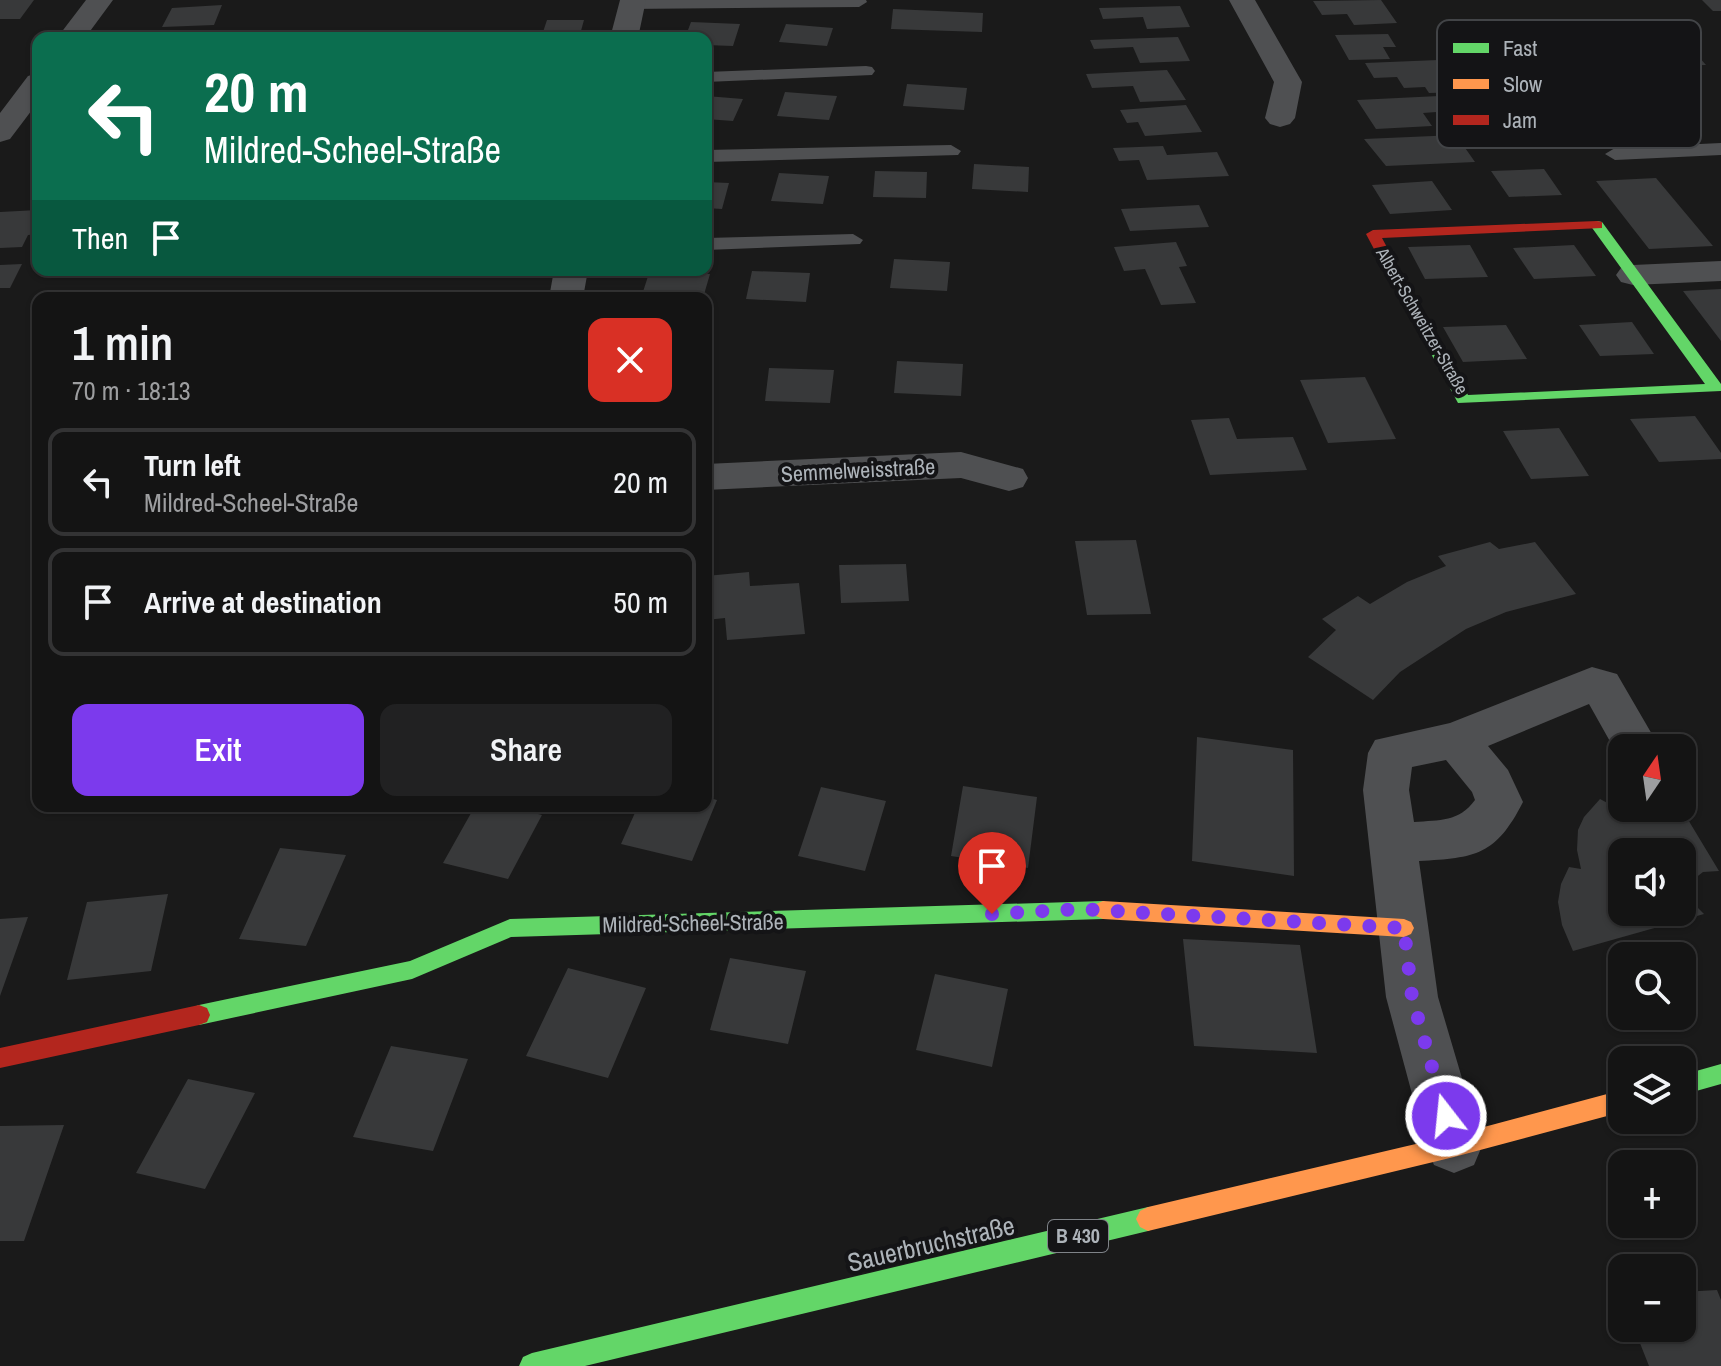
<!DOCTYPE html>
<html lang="en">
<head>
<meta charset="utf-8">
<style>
	body { margin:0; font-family:"Archivo Narrow",sans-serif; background:#212122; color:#f1f3f6; height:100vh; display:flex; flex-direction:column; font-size:30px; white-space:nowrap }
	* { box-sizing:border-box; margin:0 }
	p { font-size:26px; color:#9d9ea0 }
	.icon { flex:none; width:44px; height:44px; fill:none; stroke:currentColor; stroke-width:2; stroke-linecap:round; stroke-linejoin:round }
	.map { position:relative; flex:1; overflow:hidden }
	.side { position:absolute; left:32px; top:292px; width:680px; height:520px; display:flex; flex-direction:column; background:#141414; border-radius:16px; box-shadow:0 2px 6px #0004,0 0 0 2px #333334 }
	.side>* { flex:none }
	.top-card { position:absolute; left:32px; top:32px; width:680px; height:244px; border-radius:16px; box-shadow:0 2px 6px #0004,0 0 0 2px #333334; background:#0b6e4f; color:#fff; overflow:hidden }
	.needle { width:52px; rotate:13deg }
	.tools { position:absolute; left:1608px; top:734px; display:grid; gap:16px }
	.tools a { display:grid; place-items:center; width:88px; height:88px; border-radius:16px; background:#141414; box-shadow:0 2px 6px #0004,0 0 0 2px #333334; font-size:40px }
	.pin { position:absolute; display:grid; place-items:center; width:68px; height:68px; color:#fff; margin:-82px -34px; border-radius:50% 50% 50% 0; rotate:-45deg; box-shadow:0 0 8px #0007 }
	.pin .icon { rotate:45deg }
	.me { position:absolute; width:88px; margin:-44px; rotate:344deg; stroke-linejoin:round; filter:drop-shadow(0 0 6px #0008) }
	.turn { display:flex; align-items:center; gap:28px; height:168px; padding:0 40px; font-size:36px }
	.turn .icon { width:104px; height:104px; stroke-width:2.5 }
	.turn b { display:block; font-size:56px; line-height:68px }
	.then { display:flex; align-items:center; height:76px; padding:0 40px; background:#0003; gap:16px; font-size:30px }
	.round { display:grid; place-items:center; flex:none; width:84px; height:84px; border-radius:16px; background:#212122 }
	.headline { display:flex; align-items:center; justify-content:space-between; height:136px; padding:0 40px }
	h1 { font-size:48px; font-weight:600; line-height:60px }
	.primary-button { display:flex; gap:16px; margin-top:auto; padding:16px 40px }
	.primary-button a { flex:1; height:92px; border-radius:16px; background:#7c3aed; color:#fff; font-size:32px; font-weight:600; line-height:92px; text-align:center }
	.primary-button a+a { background:#212122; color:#f1f3f6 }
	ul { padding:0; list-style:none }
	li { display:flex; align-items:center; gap:24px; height:108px; margin:0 16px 12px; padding:0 24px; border:4px solid #333334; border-radius:16px }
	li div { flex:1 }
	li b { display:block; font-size:30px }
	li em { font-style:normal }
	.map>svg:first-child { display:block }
	.building { fill:#38393a; fill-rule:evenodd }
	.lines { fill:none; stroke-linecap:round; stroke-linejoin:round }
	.lane { fill:#4f5052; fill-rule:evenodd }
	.street { fill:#4f5052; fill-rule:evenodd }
	.fast { fill:#63d668; fill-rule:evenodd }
	.slow { fill:#ff974d; fill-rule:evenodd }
	.jam { fill:#b3261e; fill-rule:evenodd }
	.route { stroke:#7c3aed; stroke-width:14; stroke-dasharray:0 25.2 }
	.labels { text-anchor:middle; stroke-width:8; stroke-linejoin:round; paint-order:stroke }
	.far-street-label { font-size:18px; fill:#adb3b9; stroke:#141416 }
	.shield { fill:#141416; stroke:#7f8388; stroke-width:2 }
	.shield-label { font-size:20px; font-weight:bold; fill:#adb3b9 }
	.street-label { font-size:22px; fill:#adb3b9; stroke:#141416 }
	.near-street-label { font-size:26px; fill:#adb3b9; stroke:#141416 }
	.key { fill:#141416; stroke:#424447; stroke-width:2 }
	.key-label { font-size:22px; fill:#adb3b9 }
</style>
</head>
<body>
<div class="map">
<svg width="1721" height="1366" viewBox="0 0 1721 1366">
	<rect width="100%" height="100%" fill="#1a1a1a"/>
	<path class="building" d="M0,0H34L20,19H0Z
		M1381,0L1397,23L1354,25L1347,14L1322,15L1313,1Z
		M1702,0H1721V11H1713Z
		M222,5L214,25L162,27L172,8Z
		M1180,6L1190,27L1147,29L1143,17L1103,19L1099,8Z
		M893,9L983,13L982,32L891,29Z
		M547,20H584L579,38H541Z
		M691,22L740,24L733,46L706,45V38H685Z
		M786,24L833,28L827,46L779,42Z
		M1388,34L1396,47H1383L1390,59L1349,60L1335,35Z
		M1178,37L1190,61L1140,63L1133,47L1094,49L1090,40Z
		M1691,48L1706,65L1633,67L1619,51Z
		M1438,60L1452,80L1494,78L1504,91L1429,93L1425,87L1404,88L1397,77L1374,78L1365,63Z
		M1167,70L1186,100L1140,102L1133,86L1092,88L1086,74Z
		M907,84L967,88L964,110L903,106Z
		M785,92L837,96L829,120L777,116Z
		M706,96L743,99L733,121L706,119Z
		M1439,96L1450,111L1423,113L1432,126L1376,129L1357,100Z
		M1186,105L1202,132L1145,136L1138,122L1127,123L1120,110Z
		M1456,135L1475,162L1386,166L1364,139Z
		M1163,146L1167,155L1217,152L1229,176L1147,180L1139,160L1119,161L1113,148Z
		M974,164L1029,167L1028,192L972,189Z
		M1544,169L1562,195L1509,197L1491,171Z
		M875,171L927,172L926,198L873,197Z
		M779,173L829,176L823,204L771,201Z
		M1656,178L1713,246L1649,249L1596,181Z
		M1432,181L1452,210L1390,214L1372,185Z
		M706,182L729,183L722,209L706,208Z
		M1199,205L1209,227L1130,231L1121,209Z
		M38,210V234L28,235L22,247L0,248V212Z
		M1176,242L1187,266L1179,267L1196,303L1161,305L1145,269L1124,271L1114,247Z
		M1470,245L1488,277L1425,279L1408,247Z
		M1574,245L1596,276L1534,279L1513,248Z
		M894,259L950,262L947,291L890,288Z
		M22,264L10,288H0V265Z
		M650,270L710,274L703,298H641Z
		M752,271L810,273L806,302L746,299Z
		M1721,289V341L1683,291Z
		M1632,322L1654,354L1600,356L1579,325Z
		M1506,325L1527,359L1463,362L1443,327Z
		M897,361L963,364L961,396L894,393Z
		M769,368L834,370L830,403L765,401Z
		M1365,377L1396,439L1328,443L1300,380Z
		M1695,416L1721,453V459L1659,462L1630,419Z
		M1229,418L1237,439L1293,437L1307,470L1210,475L1191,420Z
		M1559,428L1589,476L1531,479L1503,431Z
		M1136,540L1151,614L1087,615L1075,541Z
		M1490,542L1499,549L1535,542L1576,594L1506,612L1466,629L1400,672L1373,700L1308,657L1336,630L1322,619L1358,596L1370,604L1407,582L1446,566L1438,556Z
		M906,564L909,601L841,603L839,565Z
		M749,572L750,586L799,583L805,634L727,640L725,618L706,620V576Z
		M1197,737L1293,750L1294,876L1192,861Z
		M963,786L1037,797L1028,868L951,856Z
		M821,787L886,801L865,871L798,856Z
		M1622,796V808H1681L1719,871L1703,872L1694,879L1691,893L1696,906L1704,914L1573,951L1562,925L1558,902L1561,884L1569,867L1581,869L1577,850L1578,830L1584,817L1600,799L1617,808ZM1622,852H1682V912H1622Z
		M706,797L717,800L692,861L621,844L638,806H706Z
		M475,806H507L542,815L508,879L443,863Z
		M280,848L346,855L306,946L239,939Z
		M168,894L151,971L67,980L87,902Z
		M28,917L0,996V919Z
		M1183,939L1300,945L1317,1053L1194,1046Z
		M730,958L806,971L788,1044L710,1030Z
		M568,968L646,988L608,1078L526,1056Z
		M935,974L1008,989L992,1067L916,1050Z
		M391,1046L468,1059L433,1151L353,1137Z
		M188,1079L255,1093L205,1189L136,1173Z
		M64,1125L24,1241H0V1126Z
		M1717,1290L1721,1300V1366H1649L1634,1328H1682V1292Z"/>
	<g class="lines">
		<path class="lane" d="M632,0H866L867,2L859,7L626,9L624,5Z
			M866,66L872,67L875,71L872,75L706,82V72Z
			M1721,143V155L1615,160L1605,154L1615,148Z
			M951,145L961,151L958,155L706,162V150Z
			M853,234L863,240L860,244L706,250V238Z"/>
		<path class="street" d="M86,0H113L85,38H57Z
			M620,0H646L638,38H610Z
			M1229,0H1255L1302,82L1295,118L1290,124L1280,127L1270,124L1265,118L1274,82Z
			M38,73V102L10,139L0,142V113L28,76Z
			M1721,261V281L1633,285L1621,282L1616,275L1621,268L1633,265Z
			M554,270H588L583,298H549Z
			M961,452L1023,469L1028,478L1023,487L1009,491L961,478L706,490V464Z
			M1592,667L1617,674L1660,748H1622L1621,761L1589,704L1488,746L1508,770L1523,802C1496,855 1476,858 1419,861L1438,997L1482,1146L1474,1165L1454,1173L1434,1165L1426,1146L1386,997L1363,790L1368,753L1375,740L1450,723ZM1446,760L1472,792L1475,800C1459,822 1440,820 1414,822L1409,790L1412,767Z"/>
		<path class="fast" d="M1597,221L1602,222L1721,384V391L1458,403L1383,266L1385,263H1395L1397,266L1468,395L1705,384L1590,225Z
			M1103,901L1110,904L1113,910L1110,916L1103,919L511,937L412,979L199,1025L191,1022L188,1015L191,1008L199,1005L410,961L510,919Z
			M1721,1064V1084L1682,1095V1075Z
			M1148,1207L1156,1211L1160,1219L1156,1227L1148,1231L585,1366H519L523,1357L532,1353Z"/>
		<path class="slow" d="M1103,901L1404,919L1411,922L1414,928L1411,934L1404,937L1103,919L1096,916L1093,910L1096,904Z
			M1622,1090V1112L1454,1157L1148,1231L1140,1227L1136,1219L1140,1211L1148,1207L1454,1135Z"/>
		<path class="jam" d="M1597,221L1602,222V228L1382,238L1397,266L1390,270L1383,266L1366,234L1373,230Z
			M199,1005L207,1008L210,1015L207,1022L199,1025L0,1068V1048Z"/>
	</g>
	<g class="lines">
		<path class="route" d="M992,914L1080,909L1404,928L1412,997L1446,1116"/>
	</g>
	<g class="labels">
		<g class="far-street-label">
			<text transform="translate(1422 321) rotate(60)" y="6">Albert-Schweitzer-Straße</text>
		</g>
		<rect class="shield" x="1048" y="1220" width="60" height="32" rx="6"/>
		<g class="shield-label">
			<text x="1078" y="1243">B 430</text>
		</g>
		<g class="street-label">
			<text transform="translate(858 470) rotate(-3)" y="8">Semmelweisstraße</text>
			<text transform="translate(693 923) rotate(-1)" y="8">Mildred-Scheel-Straße</text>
		</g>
		<g class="near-street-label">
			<text transform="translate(931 1244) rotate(-13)" y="9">Sauerbruchstraße</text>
		</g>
	</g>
	<rect x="1437" y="20" width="264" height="128" rx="12" class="key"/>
	<rect x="1453" y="43" width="36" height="10" fill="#63d668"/>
	<rect x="1453" y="79" width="36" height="10" fill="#ff974d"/>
	<rect x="1453" y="115" width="36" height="10" fill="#b3261e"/>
	<g class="key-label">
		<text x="1503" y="56">Fast</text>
		<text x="1503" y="92">Slow</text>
		<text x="1503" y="128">Jam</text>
	</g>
</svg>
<div class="tools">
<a><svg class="needle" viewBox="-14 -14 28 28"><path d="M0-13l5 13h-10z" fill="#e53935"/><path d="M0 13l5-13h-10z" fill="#9d9ea0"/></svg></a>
<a><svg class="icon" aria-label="sound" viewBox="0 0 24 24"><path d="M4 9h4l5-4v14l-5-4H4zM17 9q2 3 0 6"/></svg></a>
<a><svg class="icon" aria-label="search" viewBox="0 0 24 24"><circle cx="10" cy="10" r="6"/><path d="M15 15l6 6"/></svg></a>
<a><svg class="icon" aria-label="layers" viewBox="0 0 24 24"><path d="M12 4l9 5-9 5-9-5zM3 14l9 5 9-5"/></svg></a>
<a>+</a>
<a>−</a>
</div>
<div class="pin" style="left:992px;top:914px;background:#d93025"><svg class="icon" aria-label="arrive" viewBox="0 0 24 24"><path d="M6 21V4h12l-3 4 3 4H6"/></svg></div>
<svg class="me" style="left:1446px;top:1116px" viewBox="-20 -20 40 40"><circle r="17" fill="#7c3aed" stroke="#fff" stroke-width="3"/><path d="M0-11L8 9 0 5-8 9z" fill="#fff"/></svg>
<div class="top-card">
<div class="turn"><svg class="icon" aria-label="left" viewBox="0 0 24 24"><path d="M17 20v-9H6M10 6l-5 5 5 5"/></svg><div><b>20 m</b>Mildred-Scheel-Straße</div></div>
<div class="then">Then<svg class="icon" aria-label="arrive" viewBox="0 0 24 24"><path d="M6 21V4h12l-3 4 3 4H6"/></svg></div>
</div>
<section class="side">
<div class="headline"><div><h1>1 min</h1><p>70 m · 18:13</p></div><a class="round" style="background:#d93025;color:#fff"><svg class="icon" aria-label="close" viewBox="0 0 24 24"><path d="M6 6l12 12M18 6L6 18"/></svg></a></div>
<ul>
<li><svg class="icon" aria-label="left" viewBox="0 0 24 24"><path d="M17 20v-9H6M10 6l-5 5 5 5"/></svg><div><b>Turn left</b><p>Mildred-Scheel-Straße</p></div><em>20 m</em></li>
<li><svg class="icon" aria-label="arrive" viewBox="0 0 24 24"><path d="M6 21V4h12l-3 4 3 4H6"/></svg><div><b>Arrive at destination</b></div><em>50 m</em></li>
</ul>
<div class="primary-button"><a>Exit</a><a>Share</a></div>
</section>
</div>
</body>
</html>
